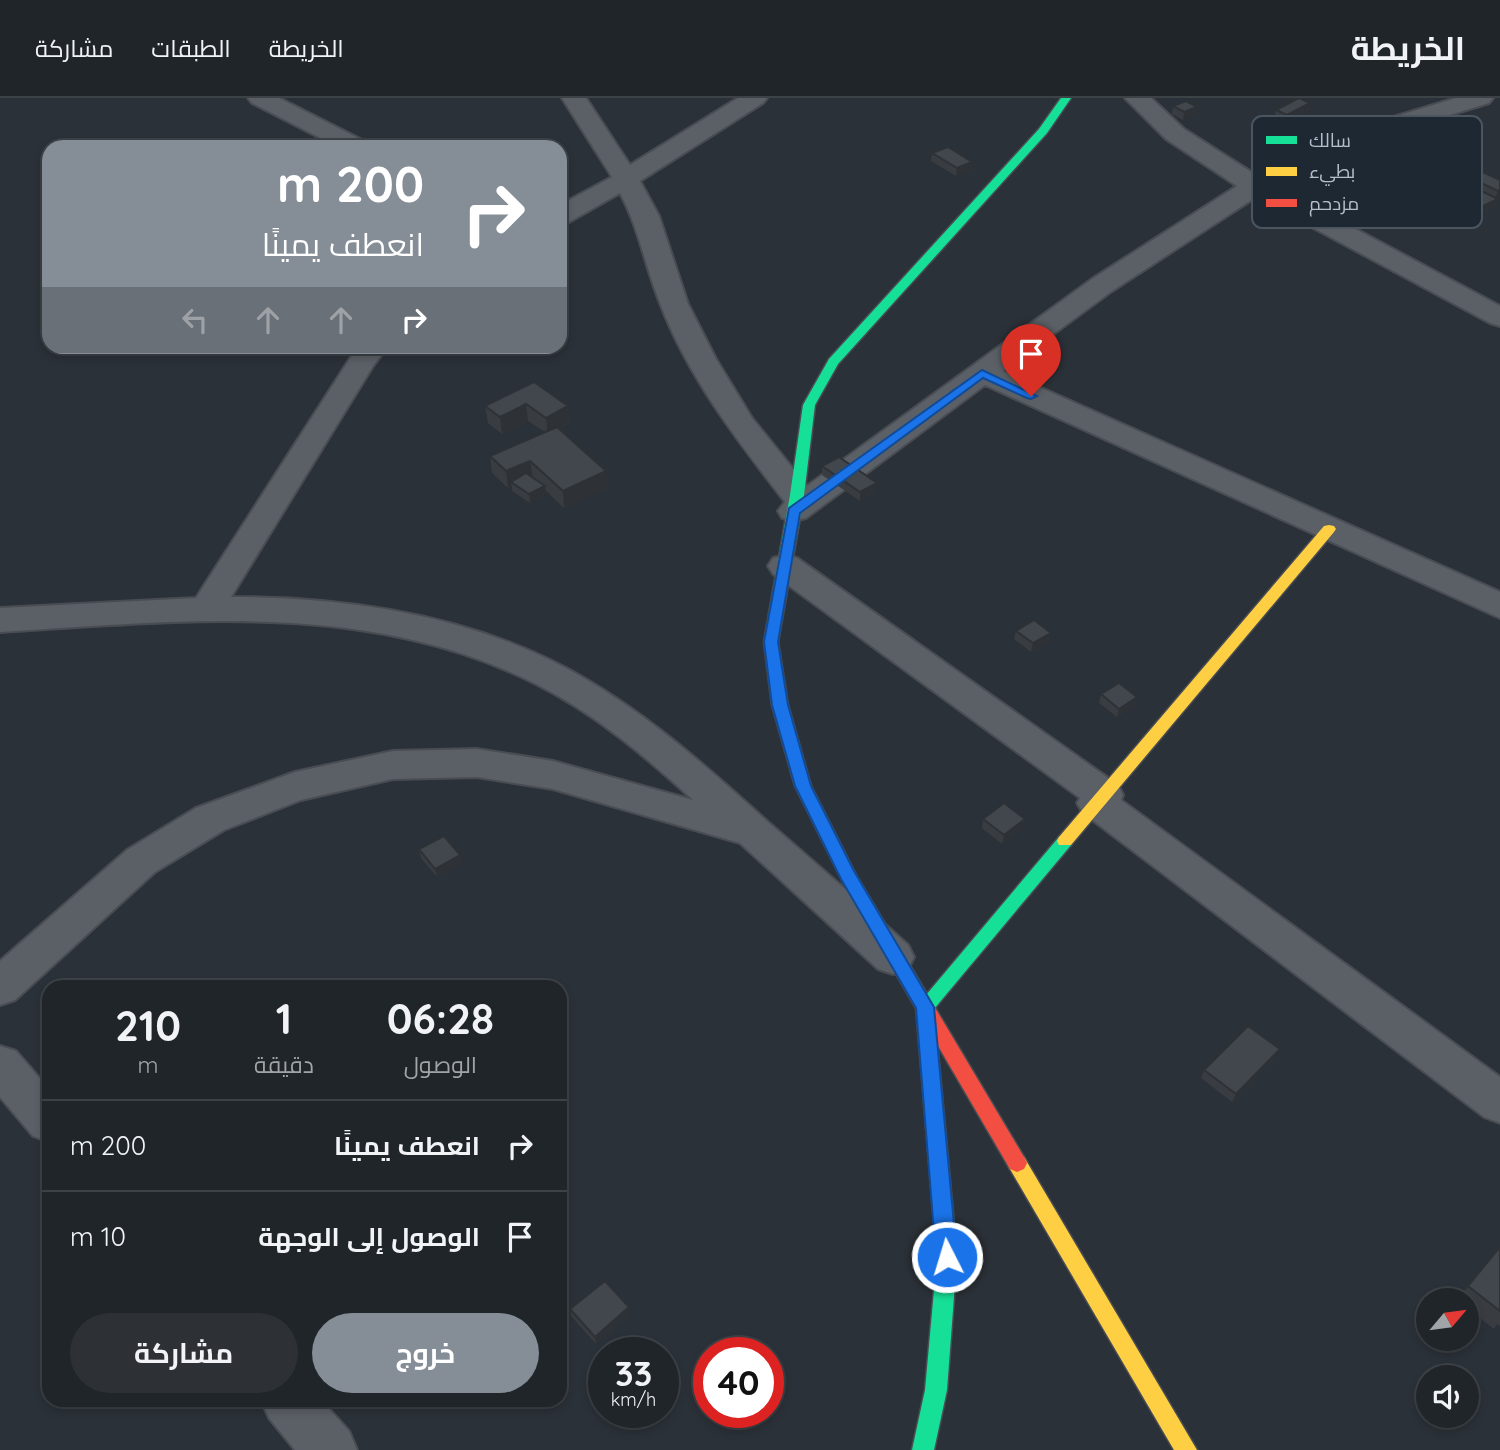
<!DOCTYPE html>
<html lang="ar">
<head>
<meta charset="utf-8">
<style>
	body { margin:0; font-family:Quicksand,Cairo,sans-serif; background:#2d3136; color:#f1f3f6; direction:rtl; height:100vh; display:flex; flex-direction:column; font-size:26px; white-space:nowrap }
	* { box-sizing:border-box; margin:0 }
	p { font-size:23px; color:#a2a5a8 }
	.icon { flex:none; width:38px; height:38px; fill:none; stroke:currentColor; stroke-width:2; stroke-linecap:round; stroke-linejoin:round }
	.map { position:relative; flex:1; overflow:hidden; direction:ltr }
	.panel { position:absolute; left:42px; top:882px; width:525px; height:427px; display:flex; flex-direction:column; background:#20252a; border-radius:21px; box-shadow:0 4px 10px #0003,0 0 0 2px #3d4247; direction:rtl }
	.panel>* { flex:none }
	.banner { position:absolute; left:42px; top:42px; width:525px; height:214px; border-radius:21px; box-shadow:0 4px 10px #0003,0 0 0 2px #3d4247; direction:rtl; background:#858d96; color:#fff; overflow:hidden }
	.needle { width:46px; rotate:61deg }
	.fabs { position:absolute; left:1416px; top:1190px; display:grid; gap:14px }
	.fabs a { display:grid; place-items:center; width:63px; height:63px; border-radius:50%; background:#20252a; box-shadow:0 4px 10px #0003,0 0 0 2px #3d4247; font-size:35px }
	.speed { position:absolute; left:588px; top:1239px; display:flex; gap:14px; font-size:35px; font-weight:700; text-align:center }
	.speed>* { display:grid; place-content:center; width:91px; height:91px; border-radius:50%; background:#20252a; box-shadow:0 4px 10px #0003,0 0 0 2px #3d4247; line-height:1 }
	.speed small { font-size:18px; font-weight:400 }
	.speed .limit { border:10px solid #d22; background:#fff; color:#111 }
	.pin { position:absolute; display:grid; place-items:center; width:60px; height:60px; color:#fff; margin:-72px -30px; border-radius:50% 50% 50% 0; rotate:-45deg; box-shadow:0 0 7px #0007 }
	.pin .icon { rotate:45deg }
	.me { position:absolute; width:77px; margin:-38px; rotate:355deg; stroke-linejoin:round; filter:drop-shadow(0 0 5px #0008) }
	.turn { display:flex; align-items:center; gap:24px; height:147px; padding:0 28px; font-size:32px }
	.turn .icon { width:91px; height:91px; stroke-width:2.5 }
	.turn b { display:block; font-size:49px; line-height:60px }
	.lanes { display:flex; align-items:center; height:66px; padding:0 28px; background:#0003; justify-content:center; gap:35px; direction:ltr }
	.lanes .off { opacity:.35 }
	.eta { display:flex; justify-content:space-evenly; align-items:center; height:119px; text-align:center }
	.eta b { font-size:42px; font-weight:700; line-height:49px }
	.cta { display:flex; gap:14px; margin-top:auto; padding:14px 28px }
	.cta a { flex:1; height:80px; border-radius:42px; background:#858d96; color:#fff; font-size:28px; font-weight:700; line-height:80px; text-align:center }
	.cta a+a { background:#2d3136; color:#f1f3f6 }
	ul { padding:0; list-style:none }
	li { display:flex; align-items:center; gap:21px; height:91px; padding:0 28px; border-top:2px solid #3d4247 }
	li div { flex:1 }
	li b { display:block; font-size:26px }
	li em { font-style:normal }
	header { display:flex; align-items:center; gap:42px; box-sizing:border-box; height:98px; padding:0 35px; background:#20252a; border-bottom:2px solid #3d4247 }
	header strong { font-size:33px }
	nav { display:flex; gap:38px; margin-inline-start:auto; font-size:24px }
	.map>svg:first-child { display:block }
	.lines { fill:none; stroke-linecap:round; stroke-linejoin:round }
	.street-casing { stroke:#494d53; stroke-width:4 }
	.fast-casing { stroke:#494d53; stroke-width:3 }
	.slow-casing { stroke:#494d53; stroke-width:3 }
	.jam-casing { stroke:#494d53; stroke-width:3 }
	.street { fill:#5b6066; fill-rule:evenodd }
	.fast { fill:#16e098; fill-rule:evenodd }
	.slow { fill:#ffcf43; fill-rule:evenodd }
	.jam { fill:#f24e42; fill-rule:evenodd }
	.wall { fill:#393d42 }
	.shaded-wall { fill:#2e3236 }
	.building { fill:#42474d; stroke:#2e3236; stroke-width:2 }
	.route { fill:#1a73e8; stroke:#114b97; stroke-width:2 }
	.key { fill:#1e2833; stroke:#4b5560; stroke-width:2 }
	.key-label { font-size:19px; fill:#b5bec9 }
</style>
</head>
<body>
<header>
<strong>الخريطة</strong>
<nav><a>الخريطة</a><a>الطبقات</a><a>مشاركة</a></nav>
</header>
<div class="map">
<svg width="1500" height="1352" viewBox="0 0 1500 1352">
	<rect width="100%" height="100%" fill="#2b3138"/>
	<g class="lines">
		<defs>
			<path id="street" d="M248,0H279L366,44L370,49H338L252,5Z
				M562,0H586L630,67L738,0H767L763,5L640,83L659,118L688,206L716,261L752,320L807,388L1092,181L1237,88L1166,41L1125,0H1151L1184,31L1256,77L1351,32L1456,0H1493L1489,5L1369,42L1275,88L1500,208V228L1490,225L1256,99L1112,193L1003,273L1500,494V520L985,287L806,420L794,423L782,420L778,413L785,404C737,342 688,279 660,205C645,168 639,130 620,95L569,124L560,126V107L612,79Z
				M358,248H388L373,268L231,499C344,499 464,516 566,570C641,610 705,667 768,724C815,765 862,805 908,847L914,859L908,871L893,876L878,871L740,745L553,691L477,679L393,681L301,702L224,732L155,774L15,902L0,907V863L127,752L196,710L295,674L393,653L477,651L553,663L693,702C645,658 594,615 536,586C368,501 181,523 0,534V510L196,500Z
				M785,457L797,460L1118,687L1123,697L1121,702L1500,979V1025L1484,1019L1083,715L1077,705L1080,700L773,476L768,468L773,460Z
				M0,948L16,953L49,991V1044L33,1038L0,999Z
				M261,1302H321L349,1333L357,1352H295L269,1320Z"/>
			<path id="fast" d="M1061,0H1071L1047,35L838,266L815,307L804,397L778,544L788,607L811,688L861,787L859,792H847L795,688L772,607L764,544L790,397L803,307L829,261L1039,31Z
				M1065,737L1071,739L1073,743L1071,747L934,911L957,1159L947,1292L934,1352H912L925,1292L937,1159L916,909L1059,739Z"/>
			<path id="slow" d="M1329,427L1334,428L1336,431L1334,434L1071,747H1059L1057,743L1059,739L1324,428Z
				M1017,1056L1024,1059L1197,1352H1174L1010,1071L1007,1065L1010,1059Z"/>
			<path id="jam" d="M853,780L859,782L1024,1059L1027,1065L1024,1071L1017,1074L1010,1071L847,792L845,787L847,782Z"/>
		</defs>
		<use href="#street" class="street-casing"/>
		<use href="#fast" class="fast-casing"/>
		<use href="#slow" class="slow-casing"/>
		<use href="#jam" class="jam-casing"/>
		<use href="#street" class="street"/>
		<use href="#fast" class="fast"/>
		<use href="#slow" class="slow"/>
		<use href="#jam" class="jam"/>
	</g>
	<path class="wall" d="M1310,5L1308,13L1285,25L1274,19L1276,12Z
		M1173,8L1195,17L1183,22L1172,16Z
		M932,55L972,72L956,78L931,63Z
		M1430,61L1500,82V99L1496,101L1495,109L1478,117L1446,101L1449,93L1463,86L1427,70Z
		M534,284L568,308L570,325L559,331L606,373L607,390L564,410L545,392L546,396L530,405L512,393V389L508,390L492,375L490,358L545,334L528,323L502,336L488,325L485,308Z
		M822,368L876,394L860,403L822,377Z
		M1016,533L1050,544L1031,554L1014,541Z
		M1101,596L1137,599L1135,608L1117,619L1099,605Z
		M983,721L1023,729L1002,746L982,730Z
		M419,751L460,757L462,765L437,779L421,760Z
		M1276,959L1232,1004L1201,980L1204,972Z
		M1500,1149V1228L1497,1226L1494,1231L1466,1209V1202H1457Z
		M570,1211L630,1216L596,1246L571,1218Z"/>
	<path class="shaded-wall" d="M1310,5L1308,13L1285,25L1287,17Z
		M1197,9L1195,17L1183,22L1184,14Z
		M972,64V72L956,78L957,70Z
		M1500,92V99L1495,101L1498,93Z
		M1498,101L1495,109L1478,117L1481,109Z
		M526,306L528,323L502,336L500,319Z
		M568,308L570,325L548,337L546,320Z
		M530,363L533,380L511,384L512,389L508,390L506,373Z
		M606,373L607,390L564,410L563,393Z
		M877,385L876,394L860,403V394Z
		M545,388L546,396L530,405L529,396Z
		M1051,535L1050,544L1031,554L1033,545Z
		M1137,599L1135,608L1117,619L1119,611Z
		M1025,721L1023,729L1002,746L1004,737Z
		M460,757L462,765L437,779L435,771Z
		M1280,951L1276,959L1232,1004L1236,996Z
		M629,1209L630,1216L596,1246L595,1239Z"/>
	<path class="building" d="M1299,0L1310,5L1287,17L1276,12Z
		M1186,3L1197,9L1184,14L1173,8Z
		M948,49L972,64L957,70L932,55Z
		M1442,55L1500,82V92L1498,93L1430,61Z
		M1465,85L1498,101L1481,109L1449,93Z
		M534,284L568,308L546,320L526,306L500,319L485,308Z
		M557,329L606,373L563,393L530,363L506,373L490,358Z
		M839,359L877,385L860,394L822,368Z
		M526,375L545,388L529,396L511,384Z
		M1034,522L1051,535L1033,545L1016,533Z
		M1119,585L1137,599L1119,611L1101,596Z
		M1004,705L1025,721L1004,737L983,721Z
		M444,738L460,757L435,771L419,751Z
		M1248,928L1280,951L1236,996L1204,972Z
		M1500,1149V1213L1468,1188Z
		M605,1183L629,1209L595,1239L570,1211Z"/>
	<path class="route" d="M982,272L1037,298L1031,301L1027,300L983,280L800,415L778,544L788,607L811,688L854,773L934,909L957,1159L954,1166L947,1169L939,1166L936,1159L916,910L841,781L795,688L772,607L764,544L789,410Z"/>
	<rect x="1252" y="18" width="230" height="112" rx="10" class="key"/>
	<rect x="1266" y="38" width="31" height="8" fill="#16e098"/>
	<rect x="1266" y="69" width="31" height="9" fill="#ffcf43"/>
	<rect x="1266" y="101" width="31" height="8" fill="#f24e42"/>
	<g class="key-label">
		<text x="1309" y="49">سالك</text>
		<text x="1309" y="80">بطيء</text>
		<text x="1309" y="112">مزدحم</text>
	</g>
</svg>
<div class="fabs">
<a><svg class="needle" viewBox="-14 -14 28 28"><path d="M0-13l5 13h-10z" fill="#e53935"/><path d="M0 13l5-13h-10z" fill="#a2a5a8"/></svg></a>
<a><svg class="icon" aria-label="sound" viewBox="0 0 24 24"><path d="M4 9h4l5-4v14l-5-4H4zM17 9q2 3 0 6"/></svg></a>
</div>
<div class="speed"><div>33<small>km/h</small></div><div class="limit">40</div></div>
<div class="pin" style="left:1031px;top:298px;background:#d93025"><svg class="icon" aria-label="arrive" viewBox="0 0 24 24"><path d="M6 21V4h12l-3 4 3 4H6"/></svg></div>
<svg class="me" style="left:947px;top:1159px" viewBox="-20 -20 40 40"><circle r="17" fill="#1a73e8" stroke="#fff" stroke-width="3"/><path d="M0-11L8 9 0 5-8 9z" fill="#fff"/></svg>
<div class="banner">
<div class="turn"><svg class="icon" aria-label="right" viewBox="0 0 24 24"><path d="M7 20v-9h11M14 6l5 5-5 5"/></svg><div><b>200 m</b>انعطف يمينًا</div></div>
<div class="lanes"><svg class="icon off" aria-label="left" viewBox="0 0 24 24"><path d="M17 20v-9H6M10 6l-5 5 5 5"/></svg><svg class="icon off" aria-label="ahead" viewBox="0 0 24 24"><path d="M12 20V5M6 11l6-6 6 6"/></svg><svg class="icon off" aria-label="ahead" viewBox="0 0 24 24"><path d="M12 20V5M6 11l6-6 6 6"/></svg><svg class="icon" aria-label="right" viewBox="0 0 24 24"><path d="M7 20v-9h11M14 6l5 5-5 5"/></svg></div>
</div>
<section class="panel">
<div class="eta">
<div><b>06:28</b><p>الوصول</p></div>
<div><b>1</b><p>دقيقة</p></div>
<div><b>210</b><p>m</p></div>
</div>
<ul>
<li><svg class="icon" aria-label="right" viewBox="0 0 24 24"><path d="M7 20v-9h11M14 6l5 5-5 5"/></svg><div><b>انعطف يمينًا</b></div><em>200 m</em></li>
<li><svg class="icon" aria-label="arrive" viewBox="0 0 24 24"><path d="M6 21V4h12l-3 4 3 4H6"/></svg><div><b>الوصول إلى الوجهة</b></div><em>10 m</em></li>
</ul>
<div class="cta"><a>خروج</a><a>مشاركة</a></div>
</section>
</div>
</body>
</html>
